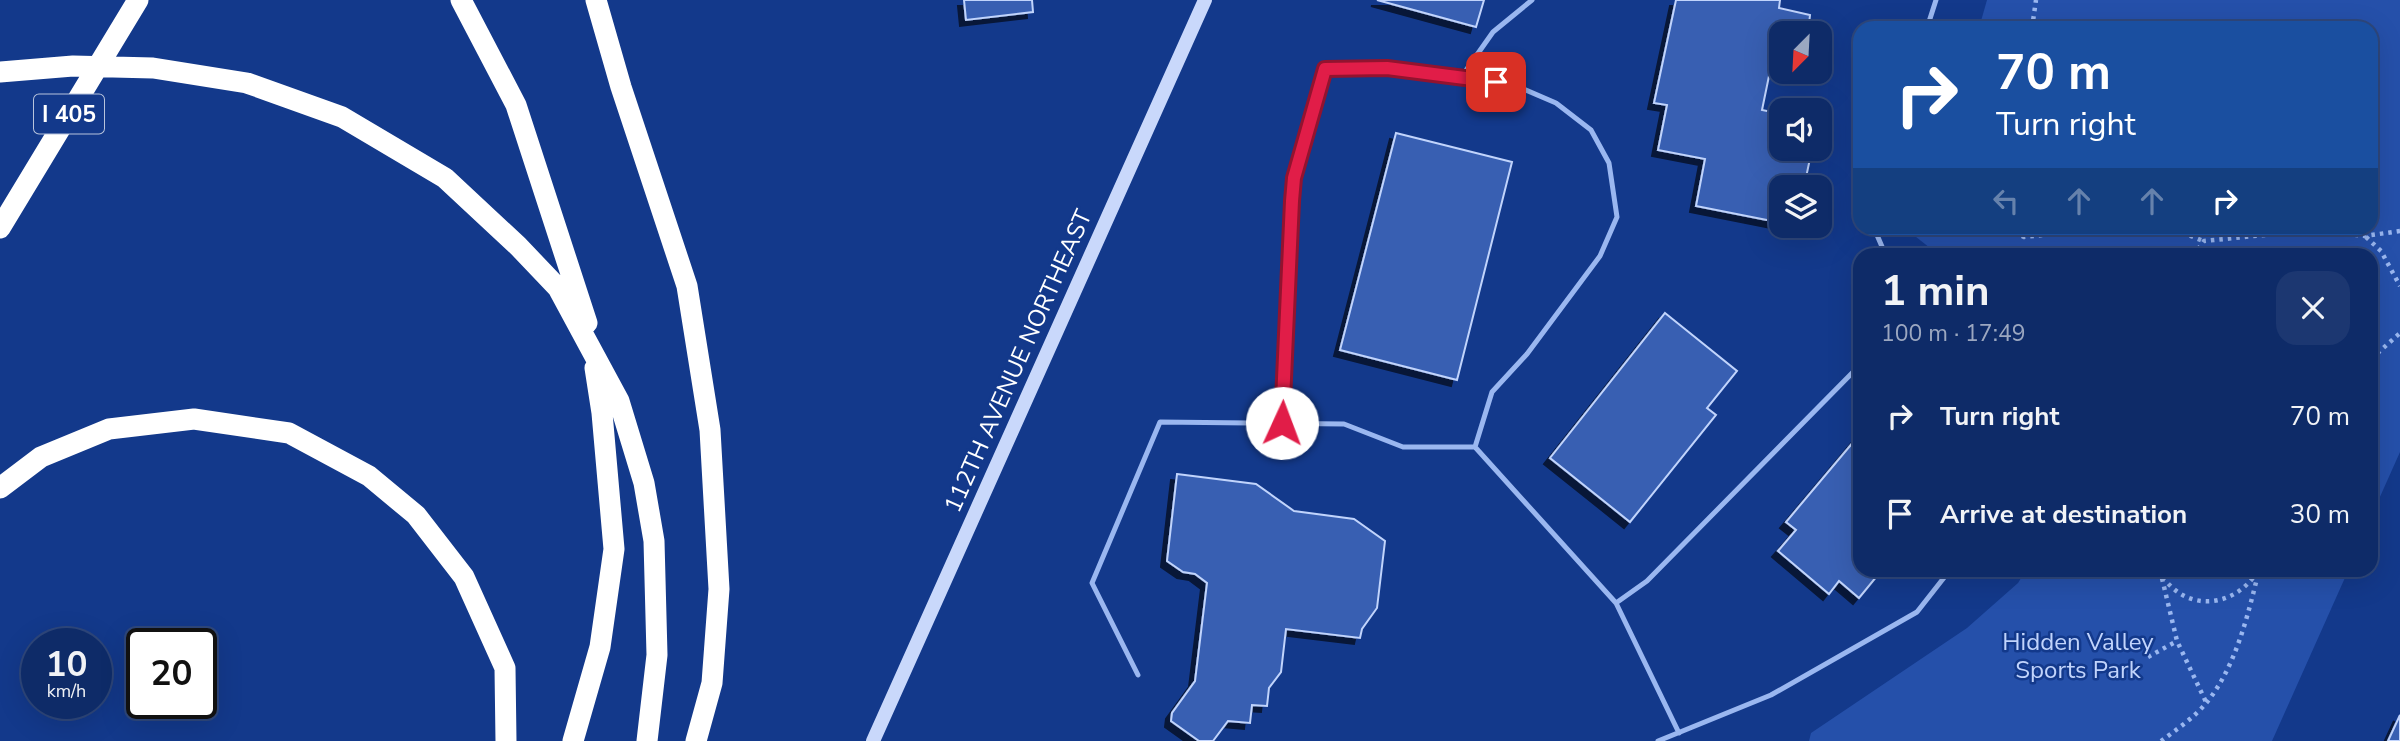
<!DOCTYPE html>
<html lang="en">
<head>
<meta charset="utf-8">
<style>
	body { margin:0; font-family:"Nunito Sans",sans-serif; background:#1c3771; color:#f1f3f6; height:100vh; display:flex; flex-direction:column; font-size:26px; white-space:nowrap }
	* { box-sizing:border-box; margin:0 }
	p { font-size:23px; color:#9ba7c0 }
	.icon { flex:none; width:38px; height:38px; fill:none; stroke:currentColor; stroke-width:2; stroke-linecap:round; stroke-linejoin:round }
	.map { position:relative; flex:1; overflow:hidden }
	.sheet { position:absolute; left:1853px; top:248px; width:525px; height:329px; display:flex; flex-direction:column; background:#0e2b68; border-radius:21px; box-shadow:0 7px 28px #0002,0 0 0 2px #2e477c }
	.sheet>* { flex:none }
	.banner { position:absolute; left:1853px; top:21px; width:525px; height:214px; border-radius:21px; box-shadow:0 7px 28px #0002,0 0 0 2px #2e477c; background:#1a4fa0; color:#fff; overflow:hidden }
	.needle { width:46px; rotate:204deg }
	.buttons { position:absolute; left:1769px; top:21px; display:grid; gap:14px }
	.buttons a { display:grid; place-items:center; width:63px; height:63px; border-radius:14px; background:#0e2b68; box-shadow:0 7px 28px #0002,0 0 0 2px #2e477c; font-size:35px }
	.speed { position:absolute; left:21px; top:628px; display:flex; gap:14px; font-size:35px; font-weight:700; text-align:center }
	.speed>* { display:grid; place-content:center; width:91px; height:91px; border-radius:50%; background:#0e2b68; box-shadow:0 7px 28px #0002,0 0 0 2px #2e477c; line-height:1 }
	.speed small { font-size:18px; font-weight:400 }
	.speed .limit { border:4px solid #111; border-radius:10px; background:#fff; color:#111 }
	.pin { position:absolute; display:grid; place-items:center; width:60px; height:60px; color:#fff; margin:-30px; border-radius:14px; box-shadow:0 4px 10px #0006 }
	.me { position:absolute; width:77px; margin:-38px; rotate:2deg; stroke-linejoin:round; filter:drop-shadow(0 0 5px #0008) }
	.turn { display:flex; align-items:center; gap:24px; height:147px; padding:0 28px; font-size:32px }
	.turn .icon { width:91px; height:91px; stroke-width:2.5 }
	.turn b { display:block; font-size:49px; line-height:60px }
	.lanes { display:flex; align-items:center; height:66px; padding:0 28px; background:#0003; justify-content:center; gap:35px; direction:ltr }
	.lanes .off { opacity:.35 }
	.round { display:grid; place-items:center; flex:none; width:74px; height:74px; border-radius:21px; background:#1c3771 }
	.summary { display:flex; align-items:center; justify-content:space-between; height:119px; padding:0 28px }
	h1 { font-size:42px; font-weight:700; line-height:52px }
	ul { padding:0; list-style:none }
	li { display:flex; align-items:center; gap:21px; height:98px; padding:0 28px }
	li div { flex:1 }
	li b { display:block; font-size:26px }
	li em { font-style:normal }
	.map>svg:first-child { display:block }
	.green { fill:#2550aa }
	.building { fill:#375fb2; stroke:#c1d4fc; stroke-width:2; filter:url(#shadow) }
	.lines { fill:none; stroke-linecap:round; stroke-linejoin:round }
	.path { stroke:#9ab7f0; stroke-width:4.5; stroke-dasharray:3.5 5; stroke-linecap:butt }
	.service { stroke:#9ab7f0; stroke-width:5 }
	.secondary { stroke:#c9d8fb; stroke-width:14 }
	.motorway { stroke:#fff; stroke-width:21 }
	.route-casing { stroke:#92132f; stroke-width:18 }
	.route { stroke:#e11d48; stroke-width:12 }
	.labels { text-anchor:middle; stroke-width:5; stroke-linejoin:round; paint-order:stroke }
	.shield { fill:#13398b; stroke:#b8c4dc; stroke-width:2 }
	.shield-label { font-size:23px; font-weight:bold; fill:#fff }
	.street-label { font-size:24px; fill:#fff; stroke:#13398b }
	.park-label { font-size:24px; fill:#c1d4fc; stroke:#13398b }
</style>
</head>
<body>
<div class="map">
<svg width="2400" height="741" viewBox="0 0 2400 741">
	<defs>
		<filter id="shadow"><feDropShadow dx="-6" dy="6" stdDeviation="0" flood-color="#0009"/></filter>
	</defs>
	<rect width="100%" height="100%" fill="#13398b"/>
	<path class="green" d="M1987,0H2400V452L2371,517V256L1939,255L1911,233L1913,228H2371V28H1979Z
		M2026,570H2348V571L2272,741H1809L1811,733L1967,628L2018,583Z"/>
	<path class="building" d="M964,0H1032L1033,12L966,20Z
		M1377,0H1484L1476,27Z
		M1676,0H1780L1779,8L1810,15L1809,24L1802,22L1799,33H1782V43L1776,42L1762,110L1782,114V149H1812L1804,187H1782V223L1696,206L1705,159L1658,150L1667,105L1654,103Z
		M1396,133L1512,162L1457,380L1340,350Z
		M1665,313L1737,371L1707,408L1716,415L1630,522L1550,458Z
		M1860,434V570H1882L1859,598L1839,581L1829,594L1778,551L1796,530L1786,522Z
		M1177,474L1256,484L1294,511L1354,519L1385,541L1377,608L1362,629L1360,638L1286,629L1281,672L1269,688L1267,706L1252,705L1250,723L1228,721L1213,741H1199L1171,721L1172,713L1195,681L1207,583L1195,574L1183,572L1167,561Z
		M2400,715V741H2388Z"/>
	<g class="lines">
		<path class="path" d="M2032,28L2036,0
			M2007,228L2024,237L2110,228L2174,229L2203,241
			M2366,237L2381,251L2400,286
			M2193,256L2204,241L2315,230L2365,236L2400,231
			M2371,359L2400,333
			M2160,570L2177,641L2206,702
			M2163,577C2188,613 2235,607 2257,572
			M2148,657L2177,641
			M2161,741C2176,730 2195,717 2207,702C2236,666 2248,615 2259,570"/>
		<path class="service" d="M1927,28L1936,0
			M1462,76L1493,32L1532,0
			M1874,228L1886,256
			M1282,423L1289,223L1294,178L1325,69L1387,68L1473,78L1519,87L1556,103L1591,130L1609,163L1617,217L1600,256L1527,354L1492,392L1475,447
			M1616,603L1647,581L1860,365
			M1138,675L1092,583L1160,422L1344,424L1403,447H1475L1616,603L1679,733
			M1658,741L1771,695L1917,612L1950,570"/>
		<path class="secondary" d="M873,741L1205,0"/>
		<path class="motorway" d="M461,0L516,105L587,323
			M596,0L621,87L687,286L710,430L719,589L712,683L696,741
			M0,72L73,66L153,68L247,83L342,117L445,178L518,246L558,288L619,401L644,483L654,541L657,655L647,741
			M0,228L138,0
			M0,488L41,457L109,429L194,419L289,433L369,476L416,515L464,577L505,668L506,741
			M573,741L600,647L614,549L602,413L595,368"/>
	</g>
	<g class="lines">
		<defs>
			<path id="route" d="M1282,423L1292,201L1294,178L1325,69L1387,68L1496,82"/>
		</defs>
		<use href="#route" class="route-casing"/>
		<use href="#route" class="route"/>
	</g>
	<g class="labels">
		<rect class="shield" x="34" y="94.5" width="70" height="39" rx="5"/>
		<g class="shield-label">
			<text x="69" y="122">I 405</text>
		</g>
		<g class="street-label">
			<text transform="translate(1018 361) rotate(-66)" y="8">112TH AVENUE NORTHEAST</text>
		</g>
		<g class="park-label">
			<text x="2078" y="650">Hidden Valley<tspan x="2078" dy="28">Sports Park</tspan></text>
		</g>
	</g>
</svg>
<div class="buttons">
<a><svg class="needle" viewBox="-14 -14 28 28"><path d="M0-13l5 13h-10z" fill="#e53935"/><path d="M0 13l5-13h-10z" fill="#9ba7c0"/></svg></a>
<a><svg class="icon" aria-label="sound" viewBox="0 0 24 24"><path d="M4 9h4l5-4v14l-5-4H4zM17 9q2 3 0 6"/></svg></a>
<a><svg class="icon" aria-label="layers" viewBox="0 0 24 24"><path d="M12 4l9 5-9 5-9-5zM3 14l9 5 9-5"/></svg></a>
</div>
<div class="speed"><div>10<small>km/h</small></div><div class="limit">20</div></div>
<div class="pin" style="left:1496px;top:82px;background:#d93025"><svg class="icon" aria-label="arrive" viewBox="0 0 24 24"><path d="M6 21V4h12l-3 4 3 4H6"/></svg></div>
<svg class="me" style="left:1282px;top:423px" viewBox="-20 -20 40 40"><circle r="19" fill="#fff"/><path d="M0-13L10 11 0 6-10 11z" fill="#e11d48"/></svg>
<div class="banner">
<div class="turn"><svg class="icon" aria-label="right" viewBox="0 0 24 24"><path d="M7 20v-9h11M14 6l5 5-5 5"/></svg><div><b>70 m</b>Turn right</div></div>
<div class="lanes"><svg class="icon off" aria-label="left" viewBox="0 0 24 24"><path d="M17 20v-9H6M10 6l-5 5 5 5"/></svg><svg class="icon off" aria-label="ahead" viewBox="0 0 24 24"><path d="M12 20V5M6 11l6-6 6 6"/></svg><svg class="icon off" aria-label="ahead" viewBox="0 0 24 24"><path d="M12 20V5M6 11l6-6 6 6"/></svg><svg class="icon" aria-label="right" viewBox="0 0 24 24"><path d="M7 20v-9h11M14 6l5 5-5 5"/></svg></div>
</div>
<section class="sheet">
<div class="summary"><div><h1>1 min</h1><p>100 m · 17:49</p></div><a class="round"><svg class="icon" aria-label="close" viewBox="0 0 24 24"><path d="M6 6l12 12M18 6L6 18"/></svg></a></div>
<ul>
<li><svg class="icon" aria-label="right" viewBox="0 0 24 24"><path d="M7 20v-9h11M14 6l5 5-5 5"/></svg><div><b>Turn right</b></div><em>70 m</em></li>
<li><svg class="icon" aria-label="arrive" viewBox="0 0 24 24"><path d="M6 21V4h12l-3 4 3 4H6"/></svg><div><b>Arrive at destination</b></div><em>30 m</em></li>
</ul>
</section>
</div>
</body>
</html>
